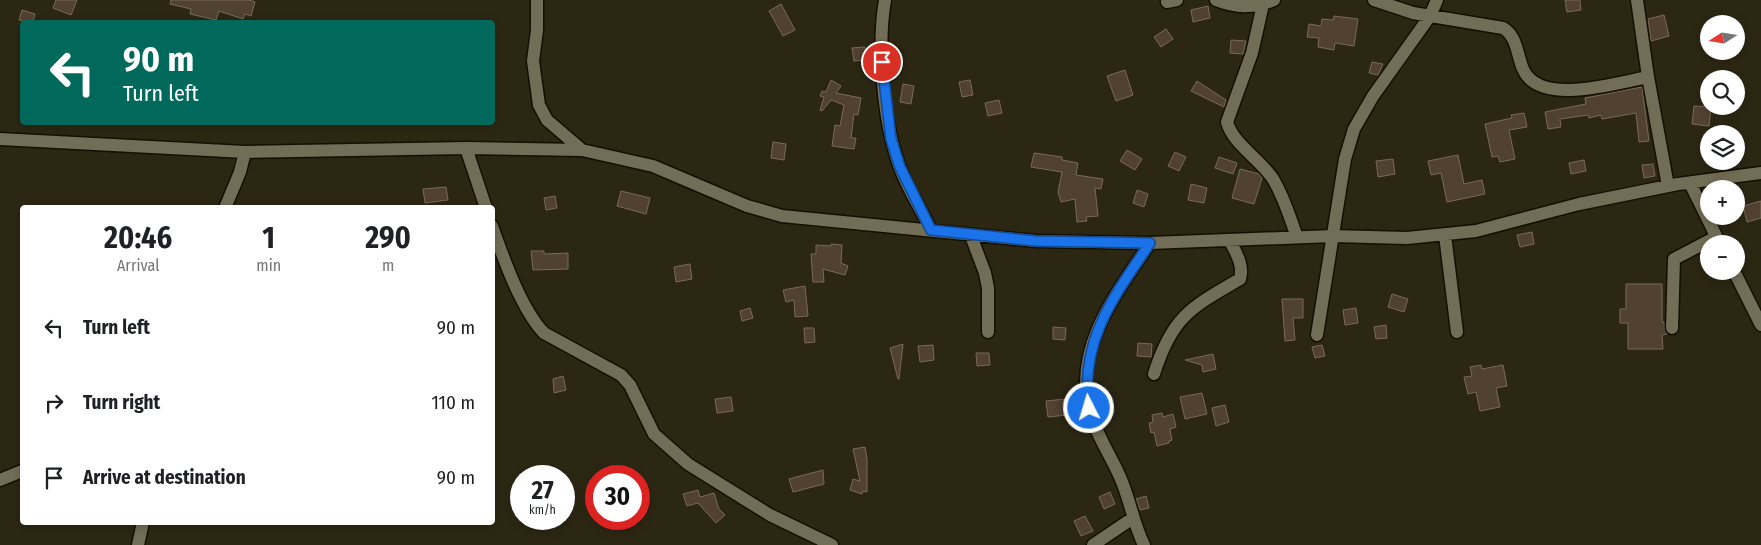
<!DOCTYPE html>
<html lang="en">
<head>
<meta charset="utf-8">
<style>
	body { margin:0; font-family:"Fira Sans Condensed",sans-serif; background:#f2f2f2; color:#202124; height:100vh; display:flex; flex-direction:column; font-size:19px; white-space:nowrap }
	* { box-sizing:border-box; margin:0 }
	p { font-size:16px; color:#757577 }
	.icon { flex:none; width:28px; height:28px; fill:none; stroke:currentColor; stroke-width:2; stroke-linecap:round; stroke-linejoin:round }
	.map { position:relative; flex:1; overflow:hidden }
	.side { position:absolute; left:20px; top:205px; width:475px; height:320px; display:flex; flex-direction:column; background:#fff; border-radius:5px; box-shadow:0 2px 8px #0003 }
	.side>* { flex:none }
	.hud { position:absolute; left:20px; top:20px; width:475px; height:105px; border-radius:5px; box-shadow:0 2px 8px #0003; background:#00695c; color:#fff; overflow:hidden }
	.needle { width:32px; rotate:258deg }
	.buttons { position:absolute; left:1700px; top:15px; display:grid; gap:10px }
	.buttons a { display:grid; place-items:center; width:45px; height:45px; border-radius:50%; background:#fff; box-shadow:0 2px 8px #0003; font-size:25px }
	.speed { position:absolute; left:510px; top:465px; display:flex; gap:10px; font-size:25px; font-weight:700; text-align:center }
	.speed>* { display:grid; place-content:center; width:65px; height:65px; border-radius:50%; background:#fff; box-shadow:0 2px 8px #0003; line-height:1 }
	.speed small { font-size:12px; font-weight:400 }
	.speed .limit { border:8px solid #d22; background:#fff; color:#111 }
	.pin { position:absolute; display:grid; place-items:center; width:42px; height:42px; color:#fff; margin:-21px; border:2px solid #fff; border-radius:50%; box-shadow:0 1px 5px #0007 }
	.me { position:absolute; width:55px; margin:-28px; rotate:355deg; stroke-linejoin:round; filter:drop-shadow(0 0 4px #0008) }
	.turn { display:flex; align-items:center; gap:18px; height:105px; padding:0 20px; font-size:22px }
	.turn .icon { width:65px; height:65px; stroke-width:2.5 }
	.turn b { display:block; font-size:35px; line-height:42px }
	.eta { display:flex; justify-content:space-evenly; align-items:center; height:85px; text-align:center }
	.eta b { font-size:30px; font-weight:700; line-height:35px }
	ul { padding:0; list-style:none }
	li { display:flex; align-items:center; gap:15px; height:75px; padding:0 20px }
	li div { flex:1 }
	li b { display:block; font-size:19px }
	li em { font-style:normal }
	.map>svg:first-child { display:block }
	.building { fill:#514131; stroke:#7a6958 }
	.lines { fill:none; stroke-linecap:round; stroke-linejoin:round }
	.street-casing { stroke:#141001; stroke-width:15 }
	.street { stroke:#716d56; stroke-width:12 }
	.route-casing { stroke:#114b97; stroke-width:12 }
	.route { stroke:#1a73e8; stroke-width:9 }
</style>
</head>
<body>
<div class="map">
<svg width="1761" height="545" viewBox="0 0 1761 545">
	<rect width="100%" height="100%" fill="#2c2713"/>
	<path class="building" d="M56,0H77L71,15L53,8Z
		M171,0H249L255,2L251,16L245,14L243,19L219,11L216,20L190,14L191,9L170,4Z
		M1565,0H1580L1581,10L1567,12Z
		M781,4L795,30L783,36L769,11Z
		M1208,6L1210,18L1193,22L1191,10Z
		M22,10L35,14L33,22L19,20Z
		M1664,15L1669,36L1651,41L1648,19Z
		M1334,16L1358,19L1354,46L1335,43L1334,50L1318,47L1319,38L1307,37L1309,24L1321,26L1322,19L1333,20Z
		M1166,29L1173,39L1161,47L1154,37Z
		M1231,40L1246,41L1243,54L1230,53Z
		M865,47L866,60L854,61L852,48Z
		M1372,62L1383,64L1378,75L1369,73Z
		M1125,70L1133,95L1116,101L1107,76Z
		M831,80L841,86L836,93L861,98L858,115L854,114L851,138H856L854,149L832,146L835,125L840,126L844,105L831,100L822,111L820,110L824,97L820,96L822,91L826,92Z
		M970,80L973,95L962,97L959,82Z
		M1197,81L1226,100L1224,107L1191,91Z
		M903,84L914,86L911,104L900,102Z
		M1642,87L1649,141L1639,142L1636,113L1602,119L1601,115L1589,118L1588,115L1560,119L1561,127L1548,129L1545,112L1586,104L1585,98Z
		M999,100L1002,113L988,116L985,103Z
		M1694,106L1711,107L1709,126L1692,124Z
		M1524,113L1527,127L1509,130L1515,159L1500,162L1498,156L1492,157L1485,124L1512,118L1511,115Z
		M773,142L786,144L784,160L771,158Z
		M1127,150L1142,159L1135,170L1120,161Z
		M1175,152L1186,157L1179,171L1168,166Z
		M1034,153L1062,157V160L1078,163L1076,175L1103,179L1101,189L1095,188L1098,216L1086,217L1087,221L1077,222L1075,199L1061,202L1058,192L1062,172L1031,167Z
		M1458,155L1464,184L1482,180L1485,194L1447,202L1441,173L1431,175L1428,161Z
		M1219,157L1237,163L1233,174L1215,168Z
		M1393,159L1395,174L1378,177L1376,161Z
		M1584,160L1586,171L1571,174L1569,163Z
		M1653,164L1655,176L1644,178L1642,165Z
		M1240,169L1259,174L1262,178L1254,204L1232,198Z
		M1191,184L1207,188L1204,203L1188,200Z
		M446,187L448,200L425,203L423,189Z
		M1137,190L1148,194L1144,207L1133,203Z
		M621,191L650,198L646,214L617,206Z
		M555,196L557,208L546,210L544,198Z
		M1761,201V218L1747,222L1743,206Z
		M1532,232L1534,244L1520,247L1517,235Z
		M831,244L842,245L841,263L848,266L845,275L823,269L824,282H813L811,254H816V245L831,246Z
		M531,251H544V254L568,253V269L533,270Z
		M690,264L692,279L676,282L674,267Z
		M1626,284H1662V322H1664L1665,331L1667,334L1662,335L1663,349H1628V323H1620V309H1626Z
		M805,286L808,316L795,317L794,300L786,302L783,290Z
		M1392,294L1408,299L1404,312L1388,307Z
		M1282,299H1303V318H1293L1295,340L1285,341Z
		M750,308L753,318L742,321L740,311Z
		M1356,308L1358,323L1345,325L1343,310Z
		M1386,325L1387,338L1376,339L1374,327Z
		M1053,327L1066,328L1065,340L1053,339Z
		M804,328H814L815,342L805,343Z
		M1138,343L1152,344L1151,357L1137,356Z
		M903,344L899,379H898L890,348Z
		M933,345L934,360L920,362L918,346Z
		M1322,345L1325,356L1315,358L1312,347Z
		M976,353H989L990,365L977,366Z
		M1213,354L1216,369L1203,372L1202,365L1185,360Z
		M1481,365L1482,369L1503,365L1507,386L1496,388L1500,407L1480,411L1476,392L1468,394L1464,377L1472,376L1470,367Z
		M563,376L566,390L554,393L553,379Z
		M1202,393L1207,414L1185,419L1180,397Z
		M731,397L733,411L717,413L715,399Z
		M1065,399L1067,415L1048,417L1046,401Z
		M1225,405L1229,422L1216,426L1212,408Z
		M1162,413L1163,417L1173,414L1176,427L1170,429L1172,440L1169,441V443L1157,446L1154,432L1151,433L1149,423L1153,422L1152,415Z
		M865,447L867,459V492L863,491L862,494L850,490L853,479L860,481L853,449Z
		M823,470L824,484L793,492L789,479Z
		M698,490L700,497L714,493L719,509L725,515L716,523L698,503L687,506L683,494Z
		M1110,492L1115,504L1104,509L1099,497Z
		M1146,496L1149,508L1140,510L1136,499Z
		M1085,516L1093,531L1081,536L1074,521Z"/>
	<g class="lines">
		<defs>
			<path id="street" d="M537,0V30L533,61L539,105L547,120L582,150
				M885,0C877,47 883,120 899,165C907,188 921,209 931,230
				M1216,0C1235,8 1255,8 1274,0
				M1264,0L1252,53L1227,122C1232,143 1261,160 1273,179C1284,197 1290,218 1297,237
				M1374,0L1413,13L1503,28C1517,36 1517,55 1523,69C1539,107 1617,83 1648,77L1668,186
				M1637,0L1648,77
				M1167,2L1177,0
				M0,139L245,152L466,148L582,150L653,166L747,206L782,216L1036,241L1150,243L1333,236L1407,238L1476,231L1579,204L1678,184L1761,173
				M466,148L486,208
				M1690,183L1720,244
				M225,208L240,172L245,152
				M492,226C503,257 521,309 544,333L621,375L630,385L654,434L688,464L770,515L832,545
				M1445,235L1457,332
				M971,236L985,273L988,288V332
				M1734,271L1761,325
				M1672,328L1674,259L1716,237
				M1317,335L1345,159L1354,129L1373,96L1430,16L1437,0
				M1154,374C1172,317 1190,308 1240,279C1244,265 1236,253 1230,241
				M0,480L22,471
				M138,545L143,522
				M1093,545L1133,518
				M1144,545C1133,523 1130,499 1120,477C1110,454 1095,433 1089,408C1074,346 1118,291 1150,243"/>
		</defs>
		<use href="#street" class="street-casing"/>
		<use href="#street" class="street"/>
	</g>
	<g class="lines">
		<defs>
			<path id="route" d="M882,62L891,139L900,167L931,230L1036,241L1150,243C1115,295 1079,341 1089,408"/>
		</defs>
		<use href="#route" class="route-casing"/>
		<use href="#route" class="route"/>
	</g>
</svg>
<div class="buttons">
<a><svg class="needle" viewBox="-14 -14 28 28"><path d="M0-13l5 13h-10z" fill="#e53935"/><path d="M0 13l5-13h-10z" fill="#757577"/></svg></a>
<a><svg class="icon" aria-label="search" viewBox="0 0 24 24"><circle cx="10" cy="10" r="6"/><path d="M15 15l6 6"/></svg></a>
<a><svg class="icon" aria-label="layers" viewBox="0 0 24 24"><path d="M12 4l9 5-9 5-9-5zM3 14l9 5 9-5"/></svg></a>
<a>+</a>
<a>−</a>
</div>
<div class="speed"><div>27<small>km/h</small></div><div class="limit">30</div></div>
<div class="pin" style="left:882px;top:62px;background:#d93025"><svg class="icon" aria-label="arrive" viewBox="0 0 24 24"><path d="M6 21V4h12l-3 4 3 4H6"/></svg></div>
<svg class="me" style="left:1089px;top:408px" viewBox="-20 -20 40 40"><circle r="17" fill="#1a73e8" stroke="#fff" stroke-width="3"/><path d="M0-11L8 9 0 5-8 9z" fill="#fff"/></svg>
<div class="hud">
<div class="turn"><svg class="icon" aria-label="left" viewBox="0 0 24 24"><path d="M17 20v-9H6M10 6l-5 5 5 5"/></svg><div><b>90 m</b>Turn left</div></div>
</div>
<section class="side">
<div class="eta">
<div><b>20:46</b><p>Arrival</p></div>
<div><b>1</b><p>min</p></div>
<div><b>290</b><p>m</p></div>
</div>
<ul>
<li><svg class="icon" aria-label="left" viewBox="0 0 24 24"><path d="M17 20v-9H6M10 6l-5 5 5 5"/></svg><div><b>Turn left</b></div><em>90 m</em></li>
<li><svg class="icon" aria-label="right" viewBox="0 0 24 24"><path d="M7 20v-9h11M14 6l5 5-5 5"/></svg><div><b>Turn right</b></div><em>110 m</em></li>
<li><svg class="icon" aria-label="arrive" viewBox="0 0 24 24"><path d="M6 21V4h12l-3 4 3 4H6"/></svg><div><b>Arrive at destination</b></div><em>90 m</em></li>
</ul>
</section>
</div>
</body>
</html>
